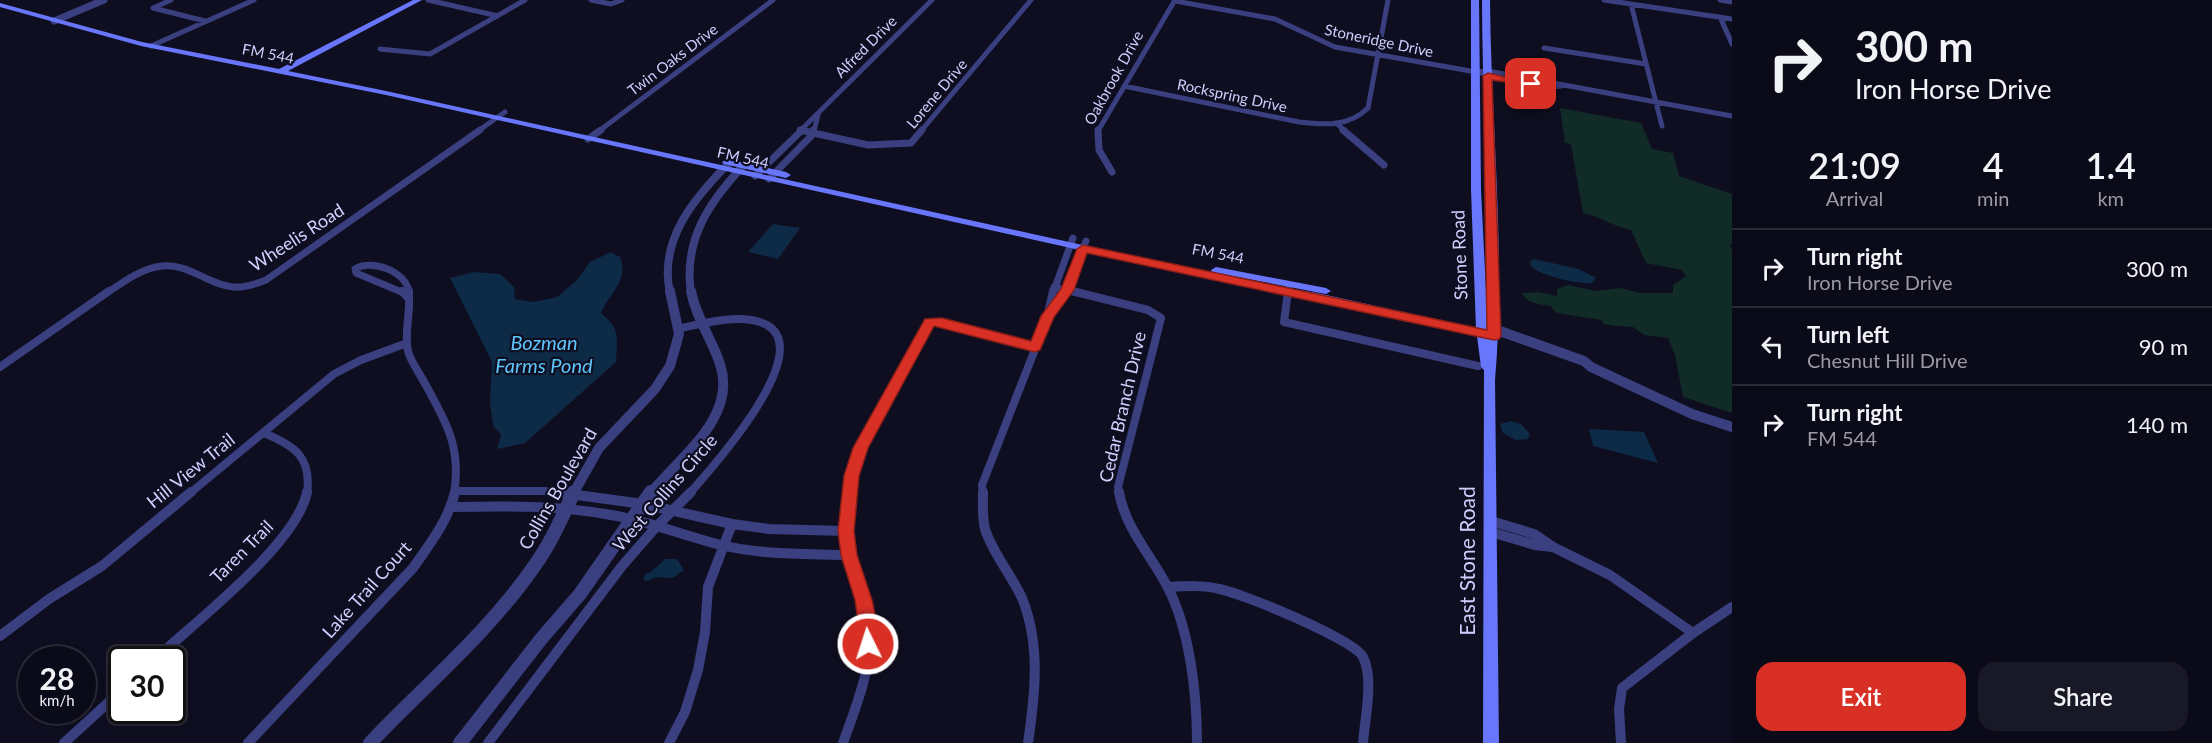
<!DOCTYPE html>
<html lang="en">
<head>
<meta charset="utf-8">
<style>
	body { margin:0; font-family:Lato,sans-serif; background:#191826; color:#f1f3f6; height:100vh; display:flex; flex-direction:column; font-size:22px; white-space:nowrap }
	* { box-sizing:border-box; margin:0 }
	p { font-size:20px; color:#9a9aa2 }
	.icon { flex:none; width:33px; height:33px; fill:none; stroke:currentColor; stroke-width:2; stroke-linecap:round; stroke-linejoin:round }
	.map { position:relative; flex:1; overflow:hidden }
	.drawer { display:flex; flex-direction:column; background:#0b0a19; width:480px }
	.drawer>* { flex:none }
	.banner { background:#0b0a19; color:#f1f3f6; overflow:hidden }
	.speed { position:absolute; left:18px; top:646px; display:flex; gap:12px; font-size:30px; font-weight:700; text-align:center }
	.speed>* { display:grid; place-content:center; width:78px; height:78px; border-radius:50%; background:#0b0a19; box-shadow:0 3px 9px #0003,0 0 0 2px #2b2b38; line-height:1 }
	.speed small { font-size:15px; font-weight:400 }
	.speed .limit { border:3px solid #111; border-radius:9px; background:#fff; color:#111 }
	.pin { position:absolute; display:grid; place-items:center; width:51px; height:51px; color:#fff; margin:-26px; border-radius:12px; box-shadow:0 3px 9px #0006 }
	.me { position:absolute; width:66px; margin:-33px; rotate:356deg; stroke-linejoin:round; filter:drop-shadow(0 0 4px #0008) }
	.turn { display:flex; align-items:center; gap:21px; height:126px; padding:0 24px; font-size:27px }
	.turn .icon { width:78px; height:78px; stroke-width:2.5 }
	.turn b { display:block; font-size:42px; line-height:51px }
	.eta { display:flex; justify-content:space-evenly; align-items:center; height:102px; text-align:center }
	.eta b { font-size:36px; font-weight:600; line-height:42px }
	.cta { display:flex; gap:12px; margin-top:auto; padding:12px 24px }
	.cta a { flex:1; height:69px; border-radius:18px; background:#d93025; color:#fff; font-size:24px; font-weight:600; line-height:69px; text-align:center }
	.cta a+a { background:#191826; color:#f1f3f6 }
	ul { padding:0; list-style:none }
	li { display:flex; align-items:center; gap:18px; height:78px; padding:0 24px; border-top:2px solid #2b2b38 }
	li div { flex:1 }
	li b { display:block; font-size:22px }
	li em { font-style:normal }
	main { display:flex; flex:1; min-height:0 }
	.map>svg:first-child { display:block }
	.green { fill:#112b27 }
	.water { fill:#0d2a46 }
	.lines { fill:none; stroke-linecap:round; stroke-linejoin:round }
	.minor-far3 { stroke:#3a3f80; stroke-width:5 }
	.minor-far2 { stroke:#3a3f80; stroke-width:7 }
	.minor-far1 { stroke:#3a3f80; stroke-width:8 }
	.minor { stroke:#3a3f80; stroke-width:10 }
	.tertiary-far3 { stroke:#3a3f80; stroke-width:7 }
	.tertiary-far2 { stroke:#3a3f80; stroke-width:8 }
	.tertiary-far1 { stroke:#3a3f80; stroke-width:10 }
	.tertiary { stroke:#3a3f80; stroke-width:14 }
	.secondary { fill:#6876fc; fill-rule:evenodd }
	.route { fill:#d93025; stroke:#8d1f18; stroke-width:1.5 }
	.labels { text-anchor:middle; stroke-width:4.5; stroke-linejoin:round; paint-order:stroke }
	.far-street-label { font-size:15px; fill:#cfcffe; stroke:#0f0e21 }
	.street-label { font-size:18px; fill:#cfcffe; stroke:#0f0e21 }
	.water-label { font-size:20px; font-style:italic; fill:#5fc6fc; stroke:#0f0e21 }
	.near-street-label { font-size:21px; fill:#cfcffe; stroke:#0f0e21 }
</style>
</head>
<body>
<main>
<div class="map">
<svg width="1732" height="743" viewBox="0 0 1732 743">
	<rect width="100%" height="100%" fill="#0f0e21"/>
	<path class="green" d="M1560,108L1641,123L1652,149L1673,153L1679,176L1732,194V244H1730L1732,250V413L1683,397L1675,355L1668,338L1644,335L1633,327L1615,326L1604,324L1601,320C1585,317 1571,316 1555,312L1551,306C1541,304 1526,304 1522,293L1538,292L1557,296V289L1568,285L1596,291L1621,288L1640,293H1673V285L1686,276L1682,270L1646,263L1631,230C1613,226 1601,217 1583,213L1571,144L1565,143Z"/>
	<path class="water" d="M773,224L800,228L778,259L748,252Z
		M611,252L620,257C629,281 611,291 601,313C621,330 617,337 616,362L525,443L497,449L501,434L493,426L490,402L492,362L450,278L474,272L500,274L514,287L515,299L534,302L557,297L576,281L590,262Z
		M1534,259L1579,269L1596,278L1592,283C1580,285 1538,275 1531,266L1530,261Z
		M1511,421L1521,424L1530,434L1528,439L1516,440L1503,433L1500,424Z
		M1589,429L1644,432L1658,463L1593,446Z
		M665,559H677L684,570L673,578L656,577L648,581L643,580L646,574L651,572Z"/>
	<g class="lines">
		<path class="minor-far3" d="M428,0L498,16
			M591,0L611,4L622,0
			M1604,0L1732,19
			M1720,0L1732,2
			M1175,1L1275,19L1335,47L1476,72
			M1631,4L1662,126
			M153,8L205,21
			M153,8L171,0
			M1720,17L1732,44
			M151,46L254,0
			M1544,48L1646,64
			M380,49L430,54L525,0
			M1124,86L1299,122C1324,125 1349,127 1368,108L1388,0
			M1561,86L1549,87L1476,72L1488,71L1732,116
			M1336,123L1345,131
			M800,130L805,131
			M478,131L505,112
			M599,131L773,0
			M800,131L932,0
			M814,131L818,115
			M921,131L1031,0
			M1098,131L1175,0"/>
		<path class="minor-far2" d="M800,130L868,145L911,143L922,130
			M1098,130L1099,150L1112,172
			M1343,130L1384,165
			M588,139L601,130
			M755,176L802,130
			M769,179L814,133L813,130
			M1054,287L1078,293
			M107,293C123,282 142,268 162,266C189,263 208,285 234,287C245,288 256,284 266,280L480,130
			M404,293L356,273L355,269C371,258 408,272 409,293
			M1053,293L1073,238
			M1065,293L1086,241
			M1288,293L1289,286"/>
		<path class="minor-far1" d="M402,291L409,299
			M409,291V299
			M1072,291L1148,310L1161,318L1118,487L1119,494
			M1288,291L1284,322L1478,366
			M409,299C410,317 404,333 408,351C410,360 418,371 423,380C445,420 462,446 454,494
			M1048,313L1053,291
			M681,328C706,323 743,312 767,325C816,353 711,469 689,494
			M0,367L109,291
			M264,433C295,446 312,457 307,494
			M455,491H544L567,494
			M189,494L334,374L361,360L407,343
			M849,494L851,476L860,448L930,322L942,323L1035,347
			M983,494L982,485L1048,316L1066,291"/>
		<path class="minor" d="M555,492L643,504L732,524L769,529L846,531
			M983,492C983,504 982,518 985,529C992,552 1012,576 1022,598C1041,645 1035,695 1028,743
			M1119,492C1125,528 1151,555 1167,586C1190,629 1197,695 1197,743
			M451,507C504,506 558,505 611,515C649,521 684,536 721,545C763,555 806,554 849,555
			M1491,521L1534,534L1553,547L1610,575L1693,633
			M1491,532L1535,545L1552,547
			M1169,587C1186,586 1203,585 1219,589C1242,593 1355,640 1363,657C1374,679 1365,718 1363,743
			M0,636L49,599L102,566L191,492
			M154,660C194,623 297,544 307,492
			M64,743L122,690
			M248,743L413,568C430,544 448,521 455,492
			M488,743L622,566L656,527L691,492
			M669,743L685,712L698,670L705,632L708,587L732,524
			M843,743C856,706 873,667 869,627C866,603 855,580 849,556C844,535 848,514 850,492
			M1621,743L1619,709L1622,688L1693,633L1732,607"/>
		<path class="tertiary-far3" d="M54,21L104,0"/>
		<path class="tertiary-far2" d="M670,293C658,240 695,197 730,162
			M691,293C683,240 709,202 744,165"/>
		<path class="tertiary-far1" d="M1494,329L1584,361L1591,367L1692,414L1732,427
			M573,494L599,448L655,389L670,366L679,334L670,291
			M650,494C679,457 738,418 720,364C712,339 696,318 691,291"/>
		<path class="tertiary" d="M370,743C425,685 489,632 535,565C551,543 562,517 574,492
			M460,743L541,639L580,594L651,492"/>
		<path class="secondary" d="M413,0H422L288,71L386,91L1236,279L1317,293L1476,328L1471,190V0H1479L1481,190L1488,331C1492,220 1482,110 1482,0H1490C1491,127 1506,254 1495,380L1499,743H1483L1484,370L1481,367L1477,336L1317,301L1236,285L386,95L141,46L0,7V3L142,42L279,69Z
			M727,159L786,172L791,175L786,178L724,164L722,162Z
			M1216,267L1326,288L1331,291L1326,294L1212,272L1211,270Z"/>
	</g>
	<path class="route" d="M1488,73L1535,84L1531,86L1492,80L1501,336L1499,339L1494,340L1087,253L1074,290L1054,317L1040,350L1035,352L934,326L868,448L859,476L854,531L857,555L872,600L878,628L875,650L868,652L862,650L855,600L841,555L838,531L844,476L853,448L925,319L942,318L1031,341L1041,316L1061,289L1077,249L1083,245L1487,330L1483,76Z"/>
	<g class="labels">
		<g class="far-street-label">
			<text transform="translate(1379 41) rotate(12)" y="5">Stoneridge Drive</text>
			<text transform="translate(866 47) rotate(-45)" y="5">Alfred Drive</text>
			<text transform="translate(268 54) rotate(11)" y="5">FM 544</text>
			<text transform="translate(673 60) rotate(-37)" y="5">Twin Oaks Drive</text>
			<text transform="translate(1114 78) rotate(-61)" y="5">Oakbrook Drive</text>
			<text transform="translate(937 94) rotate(-50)" y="5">Lorene Drive</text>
			<text transform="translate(1232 96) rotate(12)" y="5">Rockspring Drive</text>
			<text transform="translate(743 158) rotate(13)" y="5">FM 544</text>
			<text transform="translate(1218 254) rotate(11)" y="5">FM 544</text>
		</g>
		<g class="street-label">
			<text transform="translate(297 238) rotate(-33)" y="6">Wheelis Road</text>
			<text transform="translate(1460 255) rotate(-92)" y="6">Stone Road</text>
			<text transform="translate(1123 407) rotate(-77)" y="6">Cedar Branch Drive</text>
			<text transform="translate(191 471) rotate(-39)" y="6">Hill View Trail</text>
			<text transform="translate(558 489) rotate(-60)" y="6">Collins Boulevard</text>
			<text transform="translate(665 493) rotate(-49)" y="6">West Collins Circle</text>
			<text transform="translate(242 552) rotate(-45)" y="6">Taren Trail</text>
			<text transform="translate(367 590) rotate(-48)" y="6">Lake Trail Court</text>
		</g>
		<g class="water-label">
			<text x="544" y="350">Bozman<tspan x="544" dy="23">Farms Pond</tspan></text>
		</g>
		<g class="near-street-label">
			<text transform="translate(1468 561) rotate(-90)" y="7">East Stone Road</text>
		</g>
	</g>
</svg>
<div class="speed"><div>28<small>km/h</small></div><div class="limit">30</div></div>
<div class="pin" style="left:1531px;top:84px;background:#d93025"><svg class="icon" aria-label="arrive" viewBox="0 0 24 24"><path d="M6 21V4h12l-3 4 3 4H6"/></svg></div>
<svg class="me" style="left:868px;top:644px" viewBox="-20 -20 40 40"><circle r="17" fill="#d93025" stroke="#fff" stroke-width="3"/><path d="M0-11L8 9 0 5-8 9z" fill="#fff"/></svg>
</div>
<section class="drawer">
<div class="banner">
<div class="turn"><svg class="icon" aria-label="right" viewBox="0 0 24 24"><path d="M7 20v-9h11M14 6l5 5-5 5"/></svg><div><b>300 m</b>Iron Horse Drive</div></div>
</div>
<div class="eta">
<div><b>21:09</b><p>Arrival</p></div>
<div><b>4</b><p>min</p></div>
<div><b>1.4</b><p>km</p></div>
</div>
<ul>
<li><svg class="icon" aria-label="right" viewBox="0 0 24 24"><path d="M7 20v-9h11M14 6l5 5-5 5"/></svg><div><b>Turn right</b><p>Iron Horse Drive</p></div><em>300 m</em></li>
<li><svg class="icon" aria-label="left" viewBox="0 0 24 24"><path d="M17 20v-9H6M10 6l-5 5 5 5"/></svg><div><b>Turn left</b><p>Chesnut Hill Drive</p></div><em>90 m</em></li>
<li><svg class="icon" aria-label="right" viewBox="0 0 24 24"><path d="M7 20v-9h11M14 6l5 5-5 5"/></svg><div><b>Turn right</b><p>FM 544</p></div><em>140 m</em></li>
</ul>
<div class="cta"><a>Exit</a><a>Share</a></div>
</section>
</main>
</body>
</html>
